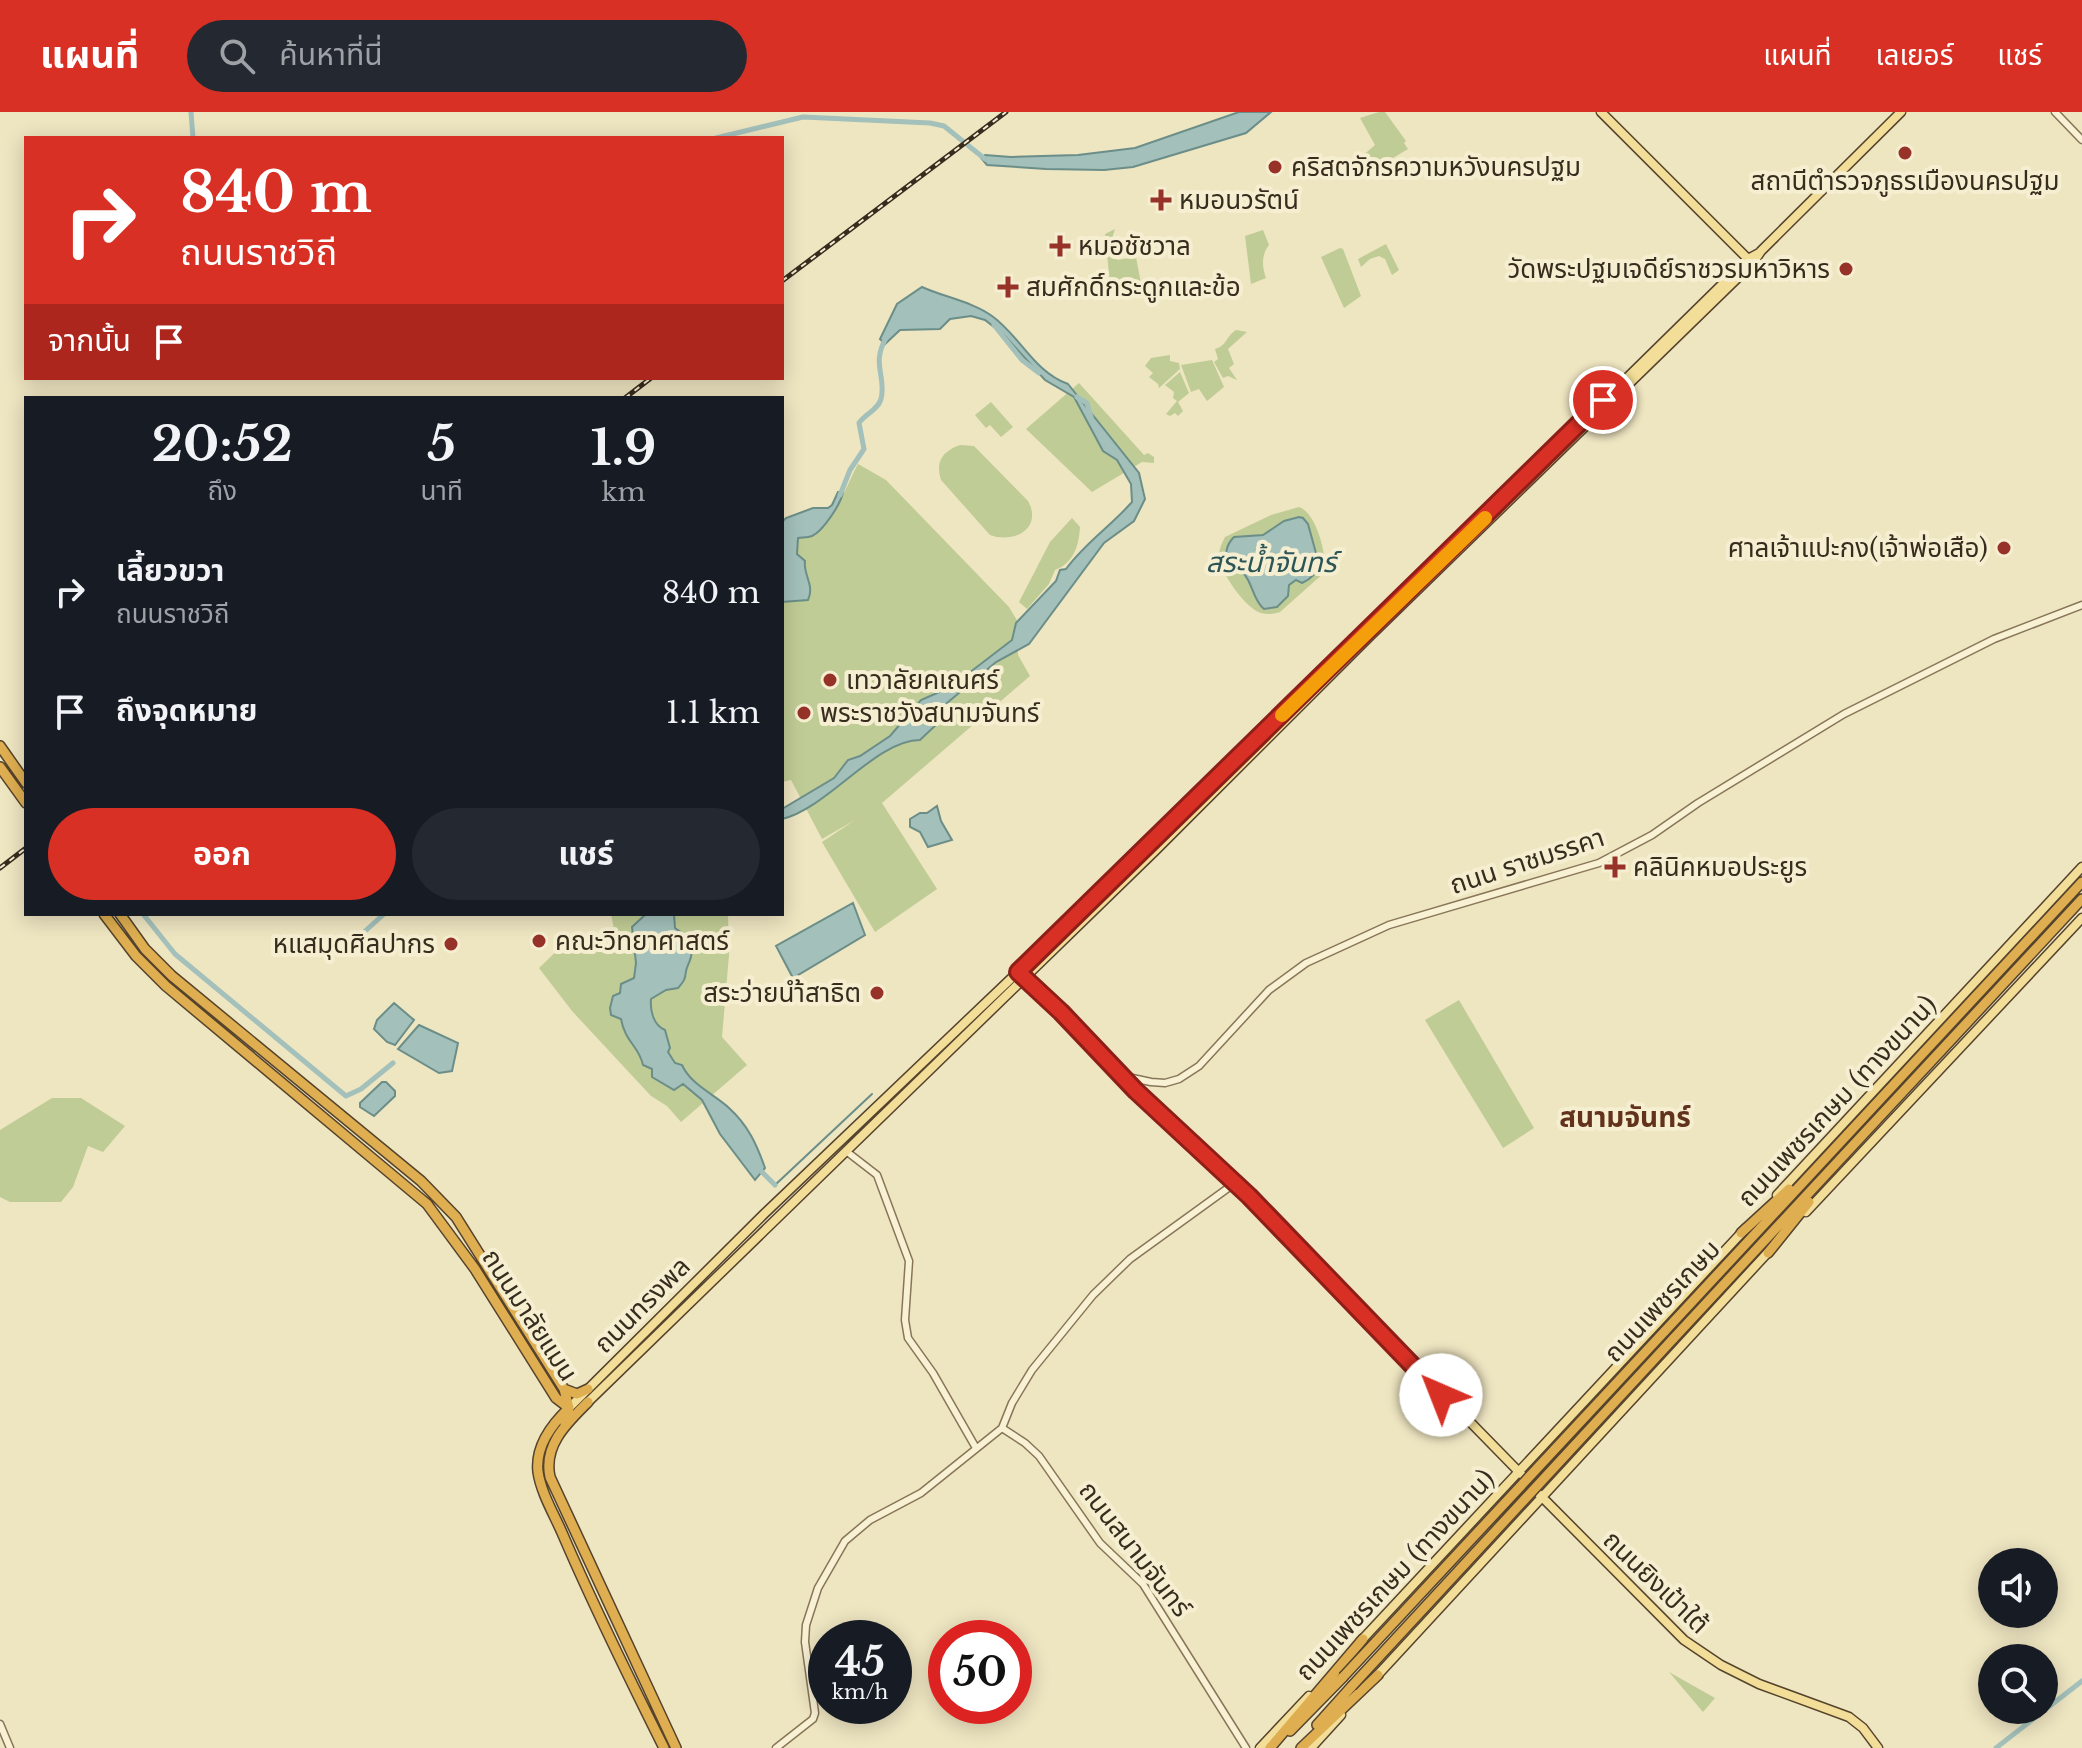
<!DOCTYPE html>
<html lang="th">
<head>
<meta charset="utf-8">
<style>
	body { margin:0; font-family:"Libre Baskerville","Noto Sans Thai",serif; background:#242831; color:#f1f3f6; height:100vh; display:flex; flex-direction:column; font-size:30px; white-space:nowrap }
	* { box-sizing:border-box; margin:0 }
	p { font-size:26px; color:#9ea1a6 }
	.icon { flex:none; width:44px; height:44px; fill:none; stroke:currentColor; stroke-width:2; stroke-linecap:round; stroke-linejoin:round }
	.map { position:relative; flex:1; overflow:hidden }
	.details { position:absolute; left:24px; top:284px; width:760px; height:520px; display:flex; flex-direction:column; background:#171b24; border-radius:0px; box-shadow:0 4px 20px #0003 }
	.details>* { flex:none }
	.banner { position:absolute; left:24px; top:24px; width:760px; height:244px; border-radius:0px; box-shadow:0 4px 20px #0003; background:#d93025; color:#fff; overflow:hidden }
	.buttons { position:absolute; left:1978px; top:1436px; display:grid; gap:16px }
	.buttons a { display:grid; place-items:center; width:80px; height:80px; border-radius:50%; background:#171b24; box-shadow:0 4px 20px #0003; font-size:40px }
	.speed { position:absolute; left:808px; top:1508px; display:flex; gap:16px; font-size:40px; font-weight:700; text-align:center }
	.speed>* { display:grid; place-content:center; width:104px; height:104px; border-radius:50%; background:#171b24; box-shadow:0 4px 20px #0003; line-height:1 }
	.speed small { font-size:20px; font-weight:400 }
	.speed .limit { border:12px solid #d22; background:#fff; color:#111 }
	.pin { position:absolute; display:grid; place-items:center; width:68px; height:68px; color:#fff; margin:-34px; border:4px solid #fff; border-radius:50%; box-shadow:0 2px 8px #0007 }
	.me { position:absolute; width:88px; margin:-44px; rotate:316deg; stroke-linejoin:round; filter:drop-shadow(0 0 6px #0008) }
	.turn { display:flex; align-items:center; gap:28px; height:168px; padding:0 24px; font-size:36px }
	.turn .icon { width:104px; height:104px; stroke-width:2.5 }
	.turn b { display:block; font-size:56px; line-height:68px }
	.then { display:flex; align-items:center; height:76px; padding:0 24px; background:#0003; gap:16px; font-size:30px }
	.eta { display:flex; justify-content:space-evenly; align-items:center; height:136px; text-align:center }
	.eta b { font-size:48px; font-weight:700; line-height:56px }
	.cta { display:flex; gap:16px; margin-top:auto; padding:16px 24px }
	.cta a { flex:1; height:92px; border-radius:48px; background:#d93025; color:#fff; font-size:32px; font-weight:700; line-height:92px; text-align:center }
	.cta a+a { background:#242831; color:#f1f3f6 }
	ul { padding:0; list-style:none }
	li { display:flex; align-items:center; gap:24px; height:120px; padding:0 24px }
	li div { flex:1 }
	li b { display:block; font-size:30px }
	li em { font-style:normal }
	header { display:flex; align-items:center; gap:48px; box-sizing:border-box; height:112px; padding:0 40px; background:#d93025; color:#fff }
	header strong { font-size:38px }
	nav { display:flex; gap:44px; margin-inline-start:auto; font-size:28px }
	.search { width:560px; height:72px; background:#242831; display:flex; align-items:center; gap:20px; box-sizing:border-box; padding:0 28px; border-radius:44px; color:#9ea1a6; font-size:30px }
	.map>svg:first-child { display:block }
	.green { fill:#c0cc95 }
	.water { fill:#a3c0ba; stroke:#6b8e89; stroke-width:2 }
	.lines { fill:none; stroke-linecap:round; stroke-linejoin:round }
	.stream { stroke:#6b8e89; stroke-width:2 }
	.canal { stroke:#a3c0ba; stroke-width:5 }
	.minor-casing { stroke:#877658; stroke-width:9 }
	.major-casing { stroke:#55432d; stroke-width:11 }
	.highway-casing { stroke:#55432d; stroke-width:12 }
	.minor { stroke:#f9f1d4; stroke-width:6 }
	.major { stroke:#f2de98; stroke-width:8 }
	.highway { stroke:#deae50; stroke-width:9 }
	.rail-casing { stroke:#372c1d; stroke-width:5 }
	.rail { stroke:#f5eed0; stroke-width:2; stroke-dasharray:6; stroke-linecap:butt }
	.highway-bridge-casing { stroke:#55432d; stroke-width:12; stroke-linecap:butt }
	.highway-bridge { stroke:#deae50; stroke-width:9 }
	.route-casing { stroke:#8d1f18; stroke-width:20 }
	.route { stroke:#d93025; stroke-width:14 }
	.slow { stroke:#f59e0b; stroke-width:14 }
	.poi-dot { fill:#963228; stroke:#f5eed0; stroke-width:3 }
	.labels { text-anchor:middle; stroke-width:8; stroke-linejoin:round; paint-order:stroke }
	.poi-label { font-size:26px; fill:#372c1d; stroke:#f5eed0; text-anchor:start }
	.street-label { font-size:26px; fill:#372c1d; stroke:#f5eed0 }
	.water-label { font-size:28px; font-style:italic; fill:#2c5557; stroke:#f5eed0 }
	.neighbourhood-label { font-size:28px; font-weight:bold; fill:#63321c; stroke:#f5eed0 }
</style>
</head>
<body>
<header>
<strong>แผนที่</strong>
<div class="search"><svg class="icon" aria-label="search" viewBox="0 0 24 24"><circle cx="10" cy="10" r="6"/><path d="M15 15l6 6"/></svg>ค้นหาที่นี่</div>
<nav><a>แผนที่</a><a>เลเยอร์</a><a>แชร์</a></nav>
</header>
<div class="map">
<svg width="2082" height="1636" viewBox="0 0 2082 1636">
	<rect width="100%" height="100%" fill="#eee5c1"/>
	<path class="green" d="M1379,0H1385L1406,29L1404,31L1408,37L1358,67L1352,53L1375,33L1360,6Z
		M1115,117L1113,123L1117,148L1136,145L1143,182L1111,181L1105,122Z
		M1263,118L1269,133C1261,143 1262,155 1266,166L1251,172L1245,124Z
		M1386,132L1399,158L1392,163L1385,147L1379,144L1370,147L1361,155L1358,147Z
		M1340,136L1343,137L1361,184L1344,196L1321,145Z
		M1236,218L1247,220L1228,237L1234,252L1229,256L1237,268L1228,264L1223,266L1214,250L1218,247L1215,237C1227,234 1226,224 1236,218Z
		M1170,243V249L1179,251L1180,257L1159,276L1158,272L1149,265L1153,261L1145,254L1151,246Z
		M1212,248L1224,275L1207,289L1199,277L1191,280L1181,253Z
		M1180,260L1189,281L1178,290L1183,299L1178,304L1175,301L1170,304L1166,302L1177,289L1173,286L1174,280L1165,273Z
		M1079,271L1144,343L1148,341L1154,345V351L1142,350L1092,380L1026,317Z
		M991,290L1013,315L1001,325L990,313L986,316L975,303Z
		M960,333L974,334L1028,389C1043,416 1014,432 990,423L941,368C935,349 943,339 960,333Z
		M858,352L886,368L1009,495L1018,510V543L1030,564L882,691L937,777L875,820L822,730L855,708L822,727L791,668L782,670V490L808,488L810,470L802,445L797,442L798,426C833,418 843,380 858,352Z
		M1299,395C1316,400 1327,443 1325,460L1280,500C1274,502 1267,503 1261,501C1246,497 1219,459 1219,444C1219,437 1222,431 1225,425L1271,403Z
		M1072,406L1080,415C1079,433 1074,451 1055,458L1049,472L1027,497L1019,490L1050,430Z
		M611,802H728L729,843L722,925L747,953L681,1010L667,994L651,984L572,899L539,856L570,826C585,841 598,838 617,833Z
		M1459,888L1534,1016L1503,1036L1425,908Z
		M52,986H81L125,1014L103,1040L88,1034L73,1075L61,1090H10L0,1085V1018Z
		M1669,1560L1715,1586L1703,1600Z"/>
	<path class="water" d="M1239,0H1271L1246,21L1133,55L1104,58L1046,57L987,53L981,46L985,43L1011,45L1078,43L1135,36Z
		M922,175C944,185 973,190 992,204C1020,224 1034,260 1068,272L1139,361L1145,387L1134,409L1104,431L1029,532L996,550L941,596L938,611L920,628C876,628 828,696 782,707V697L834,666L848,648L860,644L890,624L921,588L937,581L969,561L1012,528L1016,511L1056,469L1060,458L1066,457C1086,430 1110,415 1132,390L1131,372L1117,348L1103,339L1074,285L1045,268L1004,223L985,208L971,204L950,207L940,217L900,218L885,232L880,227L897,192Z
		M838,380H843C841,392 823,419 812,424C807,426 802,425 798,426L797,442L805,449C803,463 815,473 808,488L782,490V410L786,406L813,396H828L832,393Z
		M1299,405L1303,406L1308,412L1319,452C1317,461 1311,467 1302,471L1296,468L1289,473L1288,484L1277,495L1264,497C1253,488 1253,472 1244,462C1241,458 1236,458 1233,455C1222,446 1226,433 1234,425L1263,423L1284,409Z
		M937,694L941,709L952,728L928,735L920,720L910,715V707L920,701H927Z
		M853,791L865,823L793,866L776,834Z
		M646,802H674L675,816C691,826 696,836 688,853C683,864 689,864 678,876L666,878L651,887C650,898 653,913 665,918L670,936L668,940L675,951L682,953C691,973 714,982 729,996C748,1013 757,1033 765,1056L755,1068L720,1022L702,988L683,972L674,978L652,965V957L643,953C639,934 625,930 621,907L611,903L610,896L613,884L620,881L621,872L634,866L636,851L632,815Z
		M394,891L414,908L395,933L387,930L374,917L377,908Z
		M419,913L458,931L452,959L439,961L398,937Z
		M382,970H386L395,979V984L374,1004L360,995V991Z"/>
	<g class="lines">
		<path class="stream" d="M775,1073L872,982"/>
		<path class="canal" d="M191,0L193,26
			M716,26L803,5L930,11L944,14L985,47
			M994,213L1022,248L1039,261
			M1077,285L1087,291L1091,305
			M840,383L850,358L864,337L859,311C865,302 878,298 881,287C887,264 870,253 887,224
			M143,802L175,842L346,984L361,977L393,951
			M363,821L384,802
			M759,1057L775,1073
			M1996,1636L2082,1569"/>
		<defs>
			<path id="minor" d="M2055,0L2082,28
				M1123,964L1151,970L1165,971L1179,967L1199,954L1269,878L1306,851L1389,813L1599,751L1652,723L1698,691L1844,602L1994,527L2082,493
				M846,1039L877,1063L909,1149L905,1208L908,1226L933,1261L976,1336
				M1002,1316L1025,1331L1039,1344L1100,1431L1143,1472L1246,1636
				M0,1612L10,1636
				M776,1636L813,1607L815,1601L805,1530L806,1513L818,1476L845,1429L870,1408L921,1381L1002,1316L1012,1291L1032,1258L1093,1183L1130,1147L1235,1071"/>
			<path id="major" d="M1601,0L1749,148
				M1524,367L1748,147L1759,141
				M1022,862L1136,979L1249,1084L1521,1362
				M1777,1083L2082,755
				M1806,1100L2082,806
				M588,1290L1155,739L1370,524L1753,151L1761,139L1901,0
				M569,1296L764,1102L1083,798L1440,449
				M1532,1375L1684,1528L1721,1553L1759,1572L1849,1605L1863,1616L1878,1636
				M1360,1530L1746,1116
				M1374,1567L1772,1136
				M1260,1636L1309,1584
				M1311,1636L1341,1603"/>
			<path id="highway" d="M0,634L26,671
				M0,655L26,691
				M104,802L136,844L166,874L427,1092L475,1157L556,1286L569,1296
				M120,802L145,837L172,864L421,1069L456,1105L564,1277L569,1296L565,1313
				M1741,1121L1789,1077
				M1768,1141L1809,1090
				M1664,1220L2082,770
				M1673,1227L2082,787
				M564,1277L577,1282L588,1277
				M588,1290C567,1311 543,1333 550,1365L676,1636
				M569,1296C551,1313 535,1334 538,1360C541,1381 555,1404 563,1423C594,1495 629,1566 664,1636
				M1317,1613L1352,1574
				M1290,1619L1343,1565
				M1270,1636L1363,1527
				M1301,1636L1378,1563"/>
		</defs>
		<use href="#minor" class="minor-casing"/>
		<use href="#major" class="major-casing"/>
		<use href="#highway" class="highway-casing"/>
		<use href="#minor" class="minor"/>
		<use href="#major" class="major"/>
		<use href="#highway" class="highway"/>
		<defs>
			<path id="rail" d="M782,169L1006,0
				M625,286L651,266
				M0,756L26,736"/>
		</defs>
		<use href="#rail" class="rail-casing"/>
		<use href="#rail" class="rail"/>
		<defs>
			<path id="highway-bridge" d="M1343,1565L1664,1220
				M1352,1574L1673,1227"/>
		</defs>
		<use href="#highway-bridge" class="highway-bridge-casing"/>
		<use href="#highway-bridge" class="highway-bridge"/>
	</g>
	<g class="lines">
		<defs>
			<path id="route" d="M1441,1283L1249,1084L1136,979L1061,900L1018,860L1603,288"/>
		</defs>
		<use href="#route" class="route-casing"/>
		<use href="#route" class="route"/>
		<path class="slow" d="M1282,603L1485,406"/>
	</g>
	<g class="poi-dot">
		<circle cx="1905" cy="41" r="8"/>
		<circle cx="1275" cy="55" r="8"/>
		<path d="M1157 76h8v8h8v8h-8v8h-8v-8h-8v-8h8z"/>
		<path d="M1056 122h8v8h8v8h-8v8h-8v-8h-8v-8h8z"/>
		<circle cx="1846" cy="157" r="8"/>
		<path d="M1004 163h8v8h8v8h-8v8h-8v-8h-8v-8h8z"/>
		<circle cx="2004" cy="436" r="8"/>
		<circle cx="830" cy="568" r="8"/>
		<circle cx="804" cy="601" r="8"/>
		<path d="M1611 743h8v8h8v8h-8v8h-8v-8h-8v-8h8z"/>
		<circle cx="539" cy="829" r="8"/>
		<circle cx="451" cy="832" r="8"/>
		<circle cx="877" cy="881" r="8"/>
	</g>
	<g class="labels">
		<g class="poi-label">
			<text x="1291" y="64">คริสตจักรความหวังนครปฐม</text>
			<text x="1905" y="78" text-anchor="middle">สถานีตำรวจภูธรเมืองนครปฐม</text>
			<text x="1179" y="97">หมอนวรัตน์</text>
			<text x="1078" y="143">หมอชัชวาล</text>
			<text x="1830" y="166" text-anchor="end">วัดพระปฐมเจดีย์ราชวรมหาวิหาร</text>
			<text x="1026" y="184">สมศักดิ์กระดูกและข้อ</text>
			<text x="1988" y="445" text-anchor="end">ศาลเจ้าแปะกง(เจ้าพ่อเสือ)</text>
			<text x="846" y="577">เทวาลัยคเณศร์</text>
			<text x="820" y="610">พระราชวังสนามจันทร์</text>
			<text x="1633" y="764">คลินิคหมอประยูร</text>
			<text x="555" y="838">คณะวิทยาศาสตร์</text>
			<text x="435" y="841" text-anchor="end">หแสมุดศิลปากร</text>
			<text x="861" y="890" text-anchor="end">สระว่ายนำ้สาธิต</text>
		</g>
		<g class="street-label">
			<text transform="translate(1527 749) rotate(-18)" y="9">ถนน ราชมรรคา</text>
			<text transform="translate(1837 989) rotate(-47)" y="9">ถนนเพชรเกษม (ทางขนาน)</text>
			<text transform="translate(1662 1189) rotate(-47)" y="9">ถนนเพชรเกษม</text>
			<text transform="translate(642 1193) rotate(-45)" y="9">ถนนทรงพล</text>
			<text transform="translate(530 1203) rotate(57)" y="9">ถนนมาลัยแมน</text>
			<text transform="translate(1135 1437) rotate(52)" y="9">ถนนสนามจันทร์</text>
			<text transform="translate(1395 1463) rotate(-47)" y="9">ถนนเพชรเกษม (ทางขนาน)</text>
			<text transform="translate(1656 1470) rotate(44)" y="9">ถนนยิงเป้าใต้</text>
		</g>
		<g class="water-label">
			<text x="1271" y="460">สระน้ำจันทร์</text>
		</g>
		<g class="neighbourhood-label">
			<text x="1625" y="1015">สนามจันทร์</text>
		</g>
	</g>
</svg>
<div class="buttons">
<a><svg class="icon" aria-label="sound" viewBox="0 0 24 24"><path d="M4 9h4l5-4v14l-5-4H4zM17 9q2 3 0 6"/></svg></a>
<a><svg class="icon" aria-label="search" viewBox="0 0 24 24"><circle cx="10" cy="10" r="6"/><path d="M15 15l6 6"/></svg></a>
</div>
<div class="speed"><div>45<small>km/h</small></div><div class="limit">50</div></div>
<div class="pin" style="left:1603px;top:288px;background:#d93025"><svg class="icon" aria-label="arrive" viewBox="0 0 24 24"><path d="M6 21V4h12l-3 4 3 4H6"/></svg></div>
<svg class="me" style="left:1441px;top:1283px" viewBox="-20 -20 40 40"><circle r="19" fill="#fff"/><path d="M0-13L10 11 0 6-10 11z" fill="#d93025"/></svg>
<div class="banner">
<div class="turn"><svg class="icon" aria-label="right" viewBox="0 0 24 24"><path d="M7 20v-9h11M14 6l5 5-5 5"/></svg><div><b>840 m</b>ถนนราชวิถี</div></div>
<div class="then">จากนั้น<svg class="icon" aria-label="arrive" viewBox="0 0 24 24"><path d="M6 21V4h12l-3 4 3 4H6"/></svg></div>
</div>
<section class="details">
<div class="eta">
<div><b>20:52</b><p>ถึง</p></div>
<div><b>5</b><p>นาที</p></div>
<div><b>1.9</b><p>km</p></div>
</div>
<ul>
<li><svg class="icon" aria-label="right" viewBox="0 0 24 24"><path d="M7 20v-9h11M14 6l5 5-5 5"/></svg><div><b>เลี้ยวขวา</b><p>ถนนราชวิถี</p></div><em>840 m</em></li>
<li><svg class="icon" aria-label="arrive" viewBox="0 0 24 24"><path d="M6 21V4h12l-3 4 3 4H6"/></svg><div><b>ถึงจุดหมาย</b></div><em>1.1 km</em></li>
</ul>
<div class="cta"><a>ออก</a><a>แชร์</a></div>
</section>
</div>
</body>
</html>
